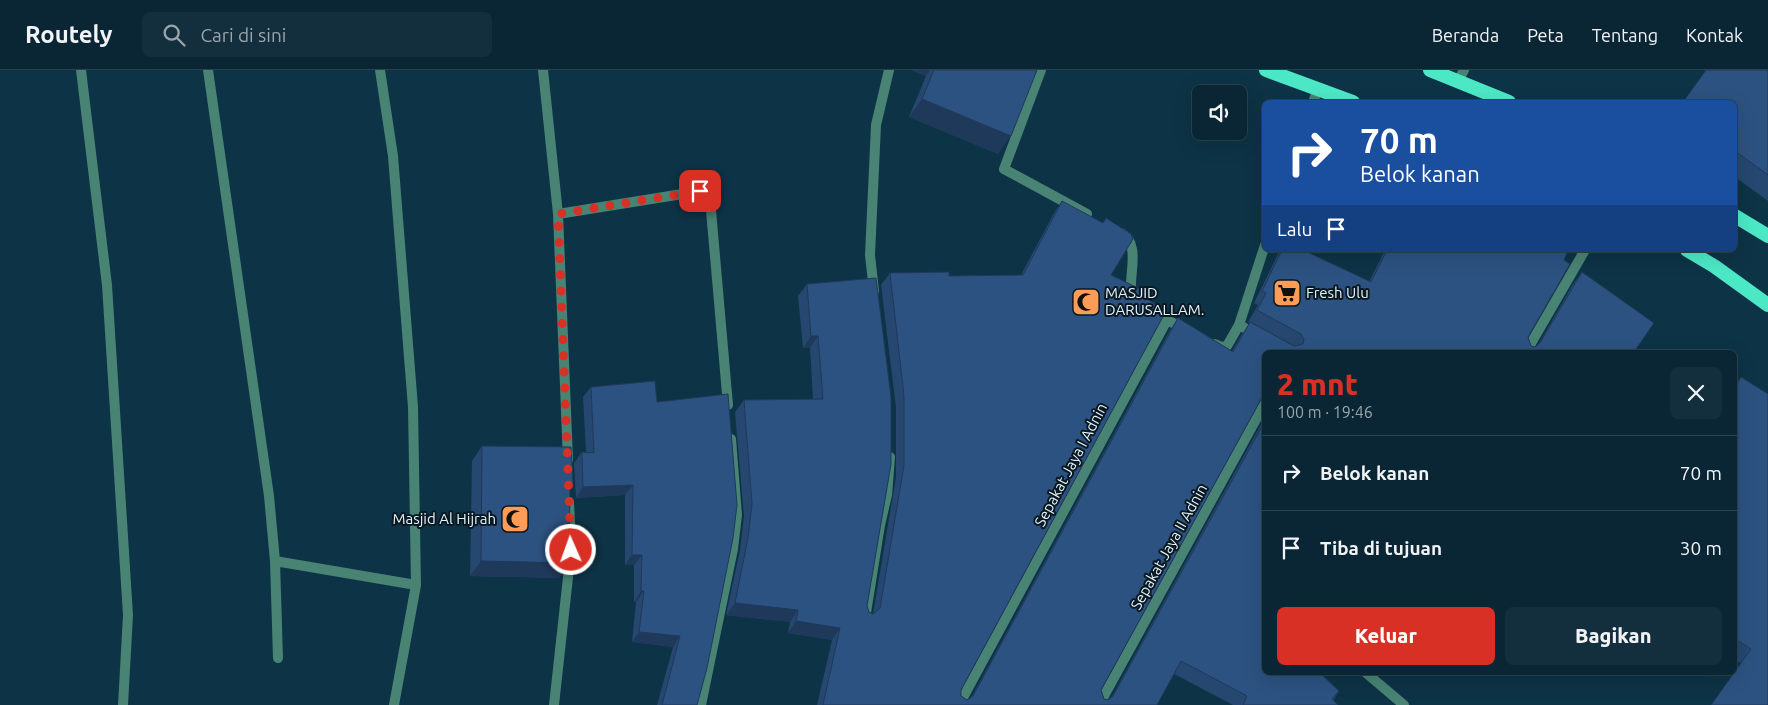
<!DOCTYPE html>
<html lang="id">
<head>
<meta charset="utf-8">
<style>
	body { margin:0; font-family:Ubuntu,sans-serif; background:#132e3c; color:#f1f3f6; height:100vh; display:flex; flex-direction:column; font-size:19px; white-space:nowrap }
	* { box-sizing:border-box; margin:0 }
	p { font-size:16px; color:#99a5ac }
	.icon { flex:none; width:28px; height:28px; fill:none; stroke:currentColor; stroke-width:2; stroke-linecap:round; stroke-linejoin:round }
	.map { position:relative; flex:1; overflow:hidden }
	.side { position:absolute; left:1262px; top:280px; width:475px; height:325px; display:flex; flex-direction:column; background:#0a2634; border-radius:8px; box-shadow:0 5px 20px #0002,0 0 0 1px #2a434f }
	.side>* { flex:none }
	.guide { position:absolute; left:1262px; top:30px; width:475px; height:152px; border-radius:8px; box-shadow:0 5px 20px #0002,0 0 0 1px #2a434f; background:#1a4fa0; color:#fff; overflow:hidden }
	.tools { position:absolute; left:1192px; top:15px; display:grid; gap:10px }
	.tools a { display:grid; place-items:center; width:55px; height:55px; border-radius:8px; background:#0a2634; box-shadow:0 5px 20px #0002,0 0 0 1px #2a434f; font-size:25px }
	.pin { position:absolute; display:grid; place-items:center; width:42px; height:42px; color:#fff; margin:-21px; border-radius:10px; box-shadow:0 2px 8px #0006 }
	.me { position:absolute; width:55px; margin:-28px; rotate:358deg; stroke-linejoin:round; filter:drop-shadow(0 0 4px #0008) }
	.turn { display:flex; align-items:center; gap:18px; height:105px; padding:0 15px; font-size:22px }
	.turn .icon { width:65px; height:65px; stroke-width:2.5 }
	.turn b { display:block; font-size:35px; line-height:42px }
	.then { display:flex; align-items:center; height:48px; padding:0 15px; background:#0003; gap:10px; font-size:19px }
	.round { display:grid; place-items:center; flex:none; width:52px; height:52px; border-radius:8px; background:#132e3c }
	.head { display:flex; align-items:center; justify-content:space-between; height:85px; padding:0 15px }
	h1 { font-size:30px; font-weight:800; line-height:38px; color:#d93025 }
	.button { display:flex; gap:10px; margin-top:auto; padding:10px 15px }
	.button a { flex:1; height:58px; border-radius:8px; background:#d93025; color:#fff; font-size:20px; font-weight:800; line-height:58px; text-align:center }
	.button a+a { background:#132e3c; color:#f1f3f6 }
	ul { padding:0; list-style:none }
	li { display:flex; align-items:center; gap:15px; height:75px; padding:0 15px; border-top:1px solid #2a434f }
	li div { flex:1 }
	li b { display:block; font-size:19px }
	li em { font-style:normal }
	header { display:flex; align-items:center; gap:30px; box-sizing:border-box; height:70px; padding:0 25px; background:#0a2634; border-bottom:1px solid #2a434f }
	header strong { font-size:24px }
	nav { display:flex; gap:28px; margin-inline-start:auto; font-size:18px }
	.search { width:350px; height:45px; background:#132e3c; display:flex; align-items:center; gap:12px; box-sizing:border-box; padding:0 18px; border-radius:8px; color:#99a5ac; font-size:19px }
	.map>svg:first-child { display:block }
	.lines { fill:none; stroke-linecap:round; stroke-linejoin:round }
	.service { stroke:#488374; stroke-width:10 }
	.minor { stroke:#488374; stroke-width:10 }
	.trunk { stroke:#4ce8c6; stroke-width:14 }
	.wall { fill:#26476f }
	.shaded-wall { fill:#1f395a }
	.building { fill:#2c5281; stroke:#1f395a }
	.route { stroke:#d93025; stroke-width:9; stroke-dasharray:0 16.2 }
	.labels { text-anchor:middle; stroke-width:4; stroke-linejoin:round; paint-order:stroke }
	.poi-label { font-size:15px; fill:#e2f2fc; stroke:#0a1921; text-anchor:start }
	.street-label { font-size:15px; fill:#e2f2fc; stroke:#0a1921 }
</style>
</head>
<body>
<header>
<strong>Routely</strong>
<div class="search"><svg class="icon" aria-label="search" viewBox="0 0 24 24"><circle cx="10" cy="10" r="6"/><path d="M15 15l6 6"/></svg>Cari di sini</div>
<nav><a>Beranda</a><a>Peta</a><a>Tentang</a><a>Kontak</a></nav>
</header>
<div class="map">
<svg width="1768" height="635" viewBox="0 0 1768 635">
	<rect width="100%" height="100%" fill="#0d3346"/>
	<g class="lines">
		<path class="service" d="M1041,0L1004,99L1087,144
			M1458,11L1464,0
			M1313,32L1318,19
			M1121,163C1140,173 1130,201 1131,218L1137,226
			M1258,265L1239,255L1265,175
			M1214,274L1222,277L1227,276L1239,255
			M959,635L1167,250L1185,259
			M1099,635L1265,333"/>
		<path class="minor" d="M81,0L107,215L128,545L123,635
			M208,0L269,426L275,491L278,588
			M380,0L393,86L413,337L416,515L394,635
			M543,0L558,144L568,390
			M558,144L701,121L706,123L710,129L728,335
			M874,221L870,185L876,55L889,0
			M1526,282L1585,180
			M275,491L416,515
			M865,549L880,455L887,425L890,387
			M1365,602L1404,635
			M554,635L571,480L569,432
			M701,635L733,479L737,445L731,369"/>
		<path class="trunk" d="M1266,0L1353,32
			M1430,0L1509,32
			M1735,146L1768,166
			M1687,180L1714,196L1768,235"/>
	</g>
	<path class="wall" d="M911,0H1037L998,84L909,47L926,6Z
		M1705,0H1768V131L1735,107V32Z
		M1062,131L1111,205L961,620V626L967,630L971,628L1170,260L1178,248L1232,281L1242,264L1250,253L1248,252L1258,235L1254,233L1278,184L1280,180H1303L1369,212L1385,180H1562L1528,267L1531,276L1535,277L1538,275L1573,214L1582,202L1634,282H1265L1264,326L1262,328L1101,620L1104,629L1108,630L1111,628L1265,347V602L1339,621L1333,631L1338,635H1233L1174,604L1157,635H817L832,570L788,563L790,552L726,545L740,480L744,446L735,342L744,330L813,329L810,278H803L798,226L807,214L876,208L867,536L869,542L873,544L896,407V338L881,215L890,203L949,206L1021,205L1054,143Z
		M1735,316L1768,635L1741,593L1735,590Z
		M591,317L657,332L697,635H657L673,577L632,572L636,532H634V495H625V425L576,428L574,393L582,382H586L583,327Z
		M482,376L573,413L570,417L569,493L559,508L470,506L472,391Z"/>
	<path class="shaded-wall" d="M911,0H930L926,6Z
		M922,29L1011,66L998,84L909,47Z
		M811,266H818L810,278H803Z
		M633,415L625,425L576,428L583,417Z
		M632,485H642L634,495H625Z
		M481,491L569,493L559,508L470,506Z
		M641,521H644L636,532H634Z
		M735,533L798,540L790,552L726,545Z
		M796,551L840,558L832,570L788,563Z
		M639,562L680,566L673,577L632,572Z"/>
	<path class="building" d="M934,0H1037L1011,66L922,29Z
		M1706,0H1768V105L1735,81V32H1683Z
		M1062,131L1103,153L1106,148L1131,164L1133,169L1111,205L1140,219L1146,225L1144,227L1166,241L961,620V626L967,630L973,626L1178,248L1233,282L1250,252L1294,276L1303,274L1304,269L1301,264L1257,240L1266,223L1262,221L1282,180H1303L1371,212L1387,180H1562L1567,183L1564,190L1570,194L1528,267L1531,276L1535,277L1540,273L1582,202L1654,253L1634,282H1265V322L1101,620L1104,629L1108,630L1113,626L1265,351V602H1319L1339,621L1332,629L1338,635H1243L1247,626L1181,591L1157,635H823L840,558L796,551L798,540L735,533L748,468L752,434L744,330L823,329L818,266H811L807,214L876,208L891,327V394L867,536L869,542L873,544L880,538L904,395V326L890,203L949,202V206L1023,205Z
		M1741,307L1768,324V635H1711L1751,579L1735,569V317Z
		M655,311L657,332L728,324L737,435L733,468L707,598L697,635H662L680,566L639,562L644,521H641L642,485H632L633,415L583,417L582,382L594,383L591,317Z
		M482,376L571,377L573,413H570L569,493L481,491Z"/>
	<g class="lines">
		<path class="route" d="M571,480L558,144L700,121"/>
	</g>
	<defs>
		<symbol id="supermarket-square" viewBox="-11 -11 22 22"><rect x="-9" y="-9" width="18" height="18" rx="4" fill="#fd9c56" stroke="#0a1921"/><path d="M-6-5.5h2.5l.6 2H6L4.5 2H-2.5L-4.4-4H-6ZM-1.5 3.2a1.3 1.3 0 1 0 .1 0ZM3 3.2a1.3 1.3 0 1 0 .1 0Z" fill="#111"/></symbol>
		<symbol id="mosque-square" viewBox="-11 -11 22 22"><rect x="-9" y="-9" width="18" height="18" rx="4" fill="#fd9c56" stroke="#0a1921"/><path d="M3.5-4.9A6 6 0 1 0 3.5 4.9A5 5 0 1 1 3.5-4.9Z" fill="#111"/></symbol>
	</defs>
	<g fill-rule="evenodd">
		<use href="#supermarket-square" x="1271" y="207" width="32" height="32"/>
		<use href="#mosque-square" x="1070" y="216" width="32" height="32"/>
		<use href="#mosque-square" x="499" y="433" width="32" height="32"/>
	</g>
	<g class="labels">
		<g class="poi-label">
			<text x="1105" y="228">MASJID<tspan x="1105" dy="17">DARUSALLAM.</tspan></text>
			<text x="1306" y="228">Fresh Ulu</text>
			<text x="496" y="454" text-anchor="end">Masjid Al Hijrah</text>
		</g>
		<g class="street-label">
			<text transform="translate(1071 395) rotate(-62)" y="5">Sepakat Jaya I Adnin</text>
			<text transform="translate(1169 477) rotate(-61)" y="5">Sepakat Jaya II Adnin</text>
		</g>
	</g>
</svg>
<div class="tools">
<a><svg class="icon" aria-label="sound" viewBox="0 0 24 24"><path d="M4 9h4l5-4v14l-5-4H4zM17 9q2 3 0 6"/></svg></a>
</div>
<div class="pin" style="left:700px;top:121px;background:#d93025"><svg class="icon" aria-label="arrive" viewBox="0 0 24 24"><path d="M6 21V4h12l-3 4 3 4H6"/></svg></div>
<svg class="me" style="left:571px;top:480px" viewBox="-20 -20 40 40"><circle r="17" fill="#d93025" stroke="#fff" stroke-width="3"/><path d="M0-11L8 9 0 5-8 9z" fill="#fff"/></svg>
<div class="guide">
<div class="turn"><svg class="icon" aria-label="right" viewBox="0 0 24 24"><path d="M7 20v-9h11M14 6l5 5-5 5"/></svg><div><b>70 m</b>Belok kanan</div></div>
<div class="then">Lalu<svg class="icon" aria-label="arrive" viewBox="0 0 24 24"><path d="M6 21V4h12l-3 4 3 4H6"/></svg></div>
</div>
<section class="side">
<div class="head"><div><h1>2 mnt</h1><p>100 m · 19:46</p></div><a class="round"><svg class="icon" aria-label="close" viewBox="0 0 24 24"><path d="M6 6l12 12M18 6L6 18"/></svg></a></div>
<ul>
<li><svg class="icon" aria-label="right" viewBox="0 0 24 24"><path d="M7 20v-9h11M14 6l5 5-5 5"/></svg><div><b>Belok kanan</b></div><em>70 m</em></li>
<li><svg class="icon" aria-label="arrive" viewBox="0 0 24 24"><path d="M6 21V4h12l-3 4 3 4H6"/></svg><div><b>Tiba di tujuan</b></div><em>30 m</em></li>
</ul>
<div class="button"><a>Keluar</a><a>Bagikan</a></div>
</section>
</div>
</body>
</html>
